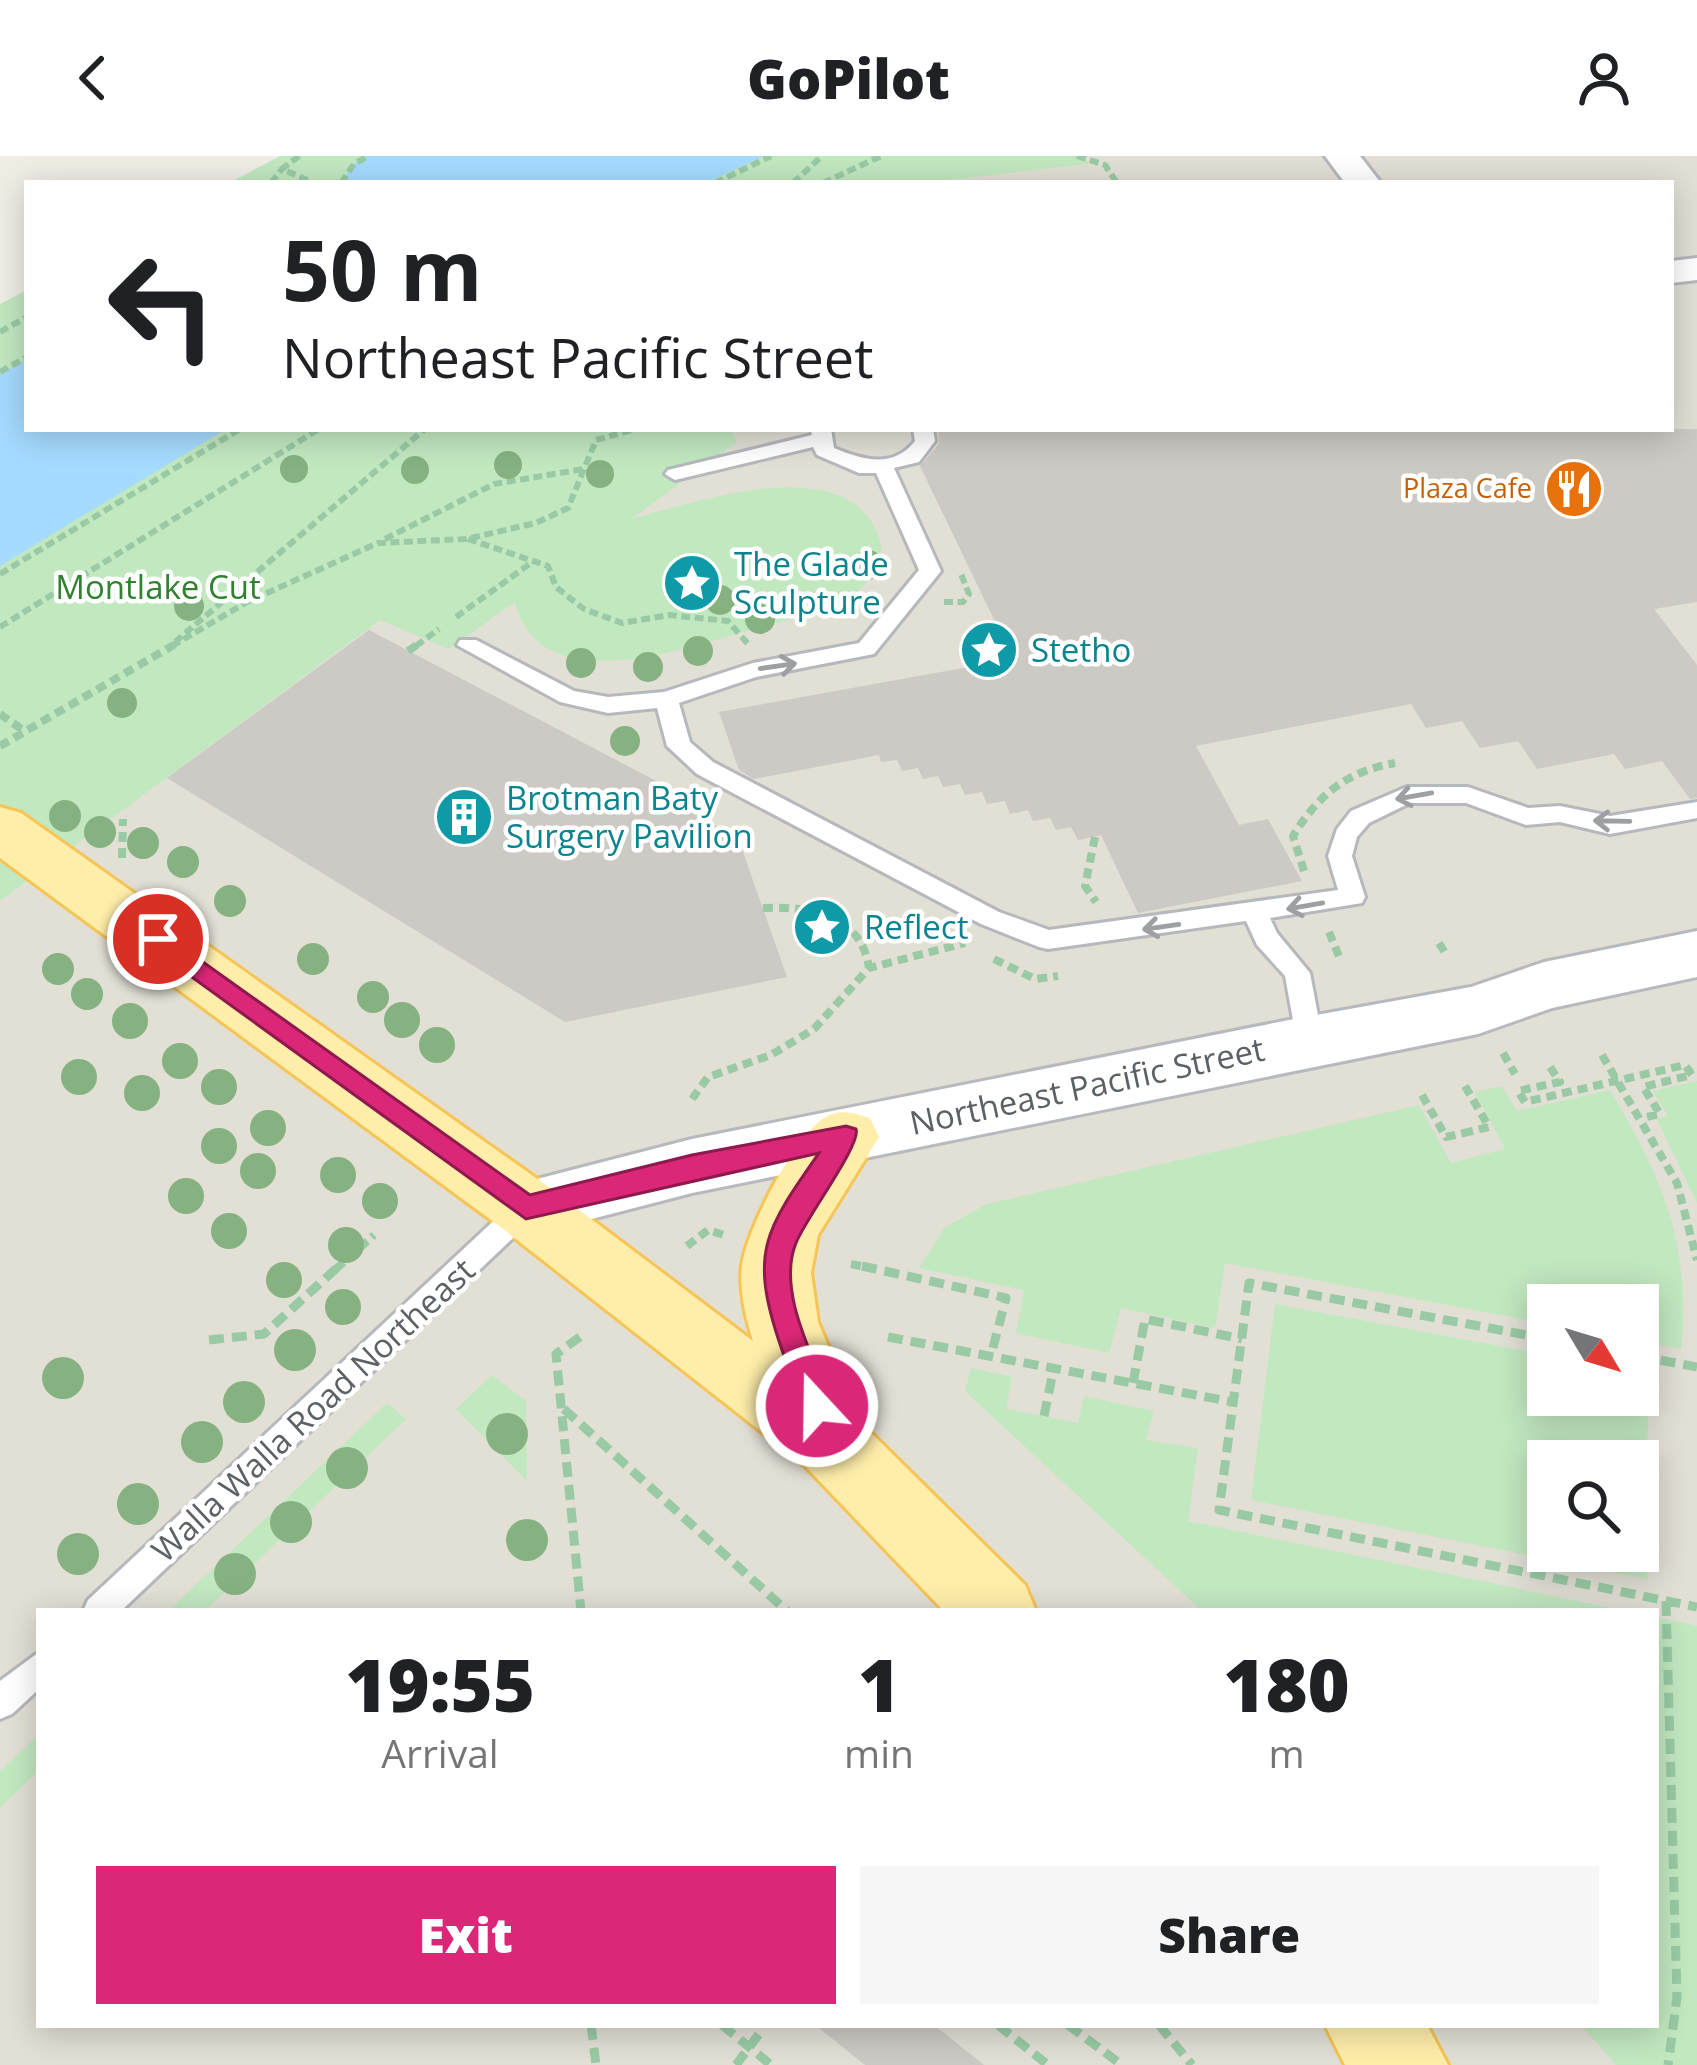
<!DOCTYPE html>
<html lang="en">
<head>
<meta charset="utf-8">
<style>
	body { margin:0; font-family:"Open Sans",sans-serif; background:#f6f6f6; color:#202124; height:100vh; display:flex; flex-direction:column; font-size:45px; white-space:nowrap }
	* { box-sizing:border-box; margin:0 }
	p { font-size:39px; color:#757577 }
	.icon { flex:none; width:66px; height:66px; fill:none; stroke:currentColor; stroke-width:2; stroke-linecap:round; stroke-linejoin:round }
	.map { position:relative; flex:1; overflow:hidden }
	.drawer { position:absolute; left:36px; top:1452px; width:1623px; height:420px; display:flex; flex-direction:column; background:#fff; border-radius:0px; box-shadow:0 6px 30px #0003 }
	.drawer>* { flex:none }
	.banner { position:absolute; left:24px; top:24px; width:1650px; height:252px; border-radius:0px; box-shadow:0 6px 30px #0003; background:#fff; color:#202124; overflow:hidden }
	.needle { width:78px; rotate:128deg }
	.controls { position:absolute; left:1527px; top:1128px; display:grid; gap:24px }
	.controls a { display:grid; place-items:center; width:132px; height:132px; border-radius:0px; background:#fff; box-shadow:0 6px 30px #0003; font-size:60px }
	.pin { position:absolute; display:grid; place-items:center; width:102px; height:102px; color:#fff; margin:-51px; border:6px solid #fff; border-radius:50%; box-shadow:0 3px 12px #0007 }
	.me { position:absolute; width:132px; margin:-66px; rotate:339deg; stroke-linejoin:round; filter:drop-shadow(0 0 9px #0008) }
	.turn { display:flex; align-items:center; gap:42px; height:252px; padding:0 60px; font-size:54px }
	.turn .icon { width:156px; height:156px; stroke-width:2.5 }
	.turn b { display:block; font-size:84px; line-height:102px }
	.eta { display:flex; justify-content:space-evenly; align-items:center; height:204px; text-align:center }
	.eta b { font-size:72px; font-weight:800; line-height:84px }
	.action { display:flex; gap:24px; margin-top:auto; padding:24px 60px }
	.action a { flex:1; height:138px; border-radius:0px; background:#db2777; color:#fff; font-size:48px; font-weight:800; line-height:138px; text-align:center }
	.action a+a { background:#f6f6f6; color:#202124 }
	header { display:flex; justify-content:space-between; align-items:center; height:156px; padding:0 60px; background:#fff; font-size:54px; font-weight:800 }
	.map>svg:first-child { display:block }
	.education { fill:#e2dfd5; fill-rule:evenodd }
	.green { fill:#c2e8c0; fill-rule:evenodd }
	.water { fill:#a5dbff }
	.building { fill:#cdc9c4 }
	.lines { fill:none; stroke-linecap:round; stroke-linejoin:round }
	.service-casing { stroke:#b5b8bc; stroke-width:6 }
	.minor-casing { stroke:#b5b8bc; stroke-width:6 }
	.secondary-casing { stroke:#b6babf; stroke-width:6 }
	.primary-casing { stroke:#f7c456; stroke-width:6 }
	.path-far2 { stroke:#99caa5; stroke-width:6; stroke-dasharray:9 4.5; stroke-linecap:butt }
	.path-far1 { stroke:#99caa5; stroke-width:8; stroke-dasharray:10 6; stroke-linecap:butt }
	.path { stroke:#99caa5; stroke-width:9; stroke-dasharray:15 8; stroke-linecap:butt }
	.service { fill:#fff; fill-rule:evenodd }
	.minor { fill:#fff; fill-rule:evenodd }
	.secondary { fill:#fff; fill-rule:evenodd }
	.primary { fill:#fea; fill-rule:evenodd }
	.tree { fill:#86b281 }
	.oneway { stroke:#9da0a3 }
	.route { fill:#db2777; stroke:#8e194d; stroke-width:3 }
	.labels { text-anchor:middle; stroke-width:9; stroke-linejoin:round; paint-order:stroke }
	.far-food-label { font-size:27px; fill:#c56008; stroke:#fff; text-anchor:end }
	.culture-label { font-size:33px; fill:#0d838f; stroke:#fff; text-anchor:start }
	.park-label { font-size:33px; fill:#308230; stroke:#fff }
	.street-label { font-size:33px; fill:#5c6166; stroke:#fff }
</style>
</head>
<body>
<header><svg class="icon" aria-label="back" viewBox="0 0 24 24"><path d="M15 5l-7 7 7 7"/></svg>GoPilot<svg class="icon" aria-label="person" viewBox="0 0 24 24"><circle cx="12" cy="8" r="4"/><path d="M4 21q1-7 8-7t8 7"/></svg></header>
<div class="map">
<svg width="1697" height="1909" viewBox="0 0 1697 1909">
	<rect width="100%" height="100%" fill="#f0ede5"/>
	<path class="education" d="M1083,0H1697V1909H0V745L380,463L736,286L731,273H1671V27H923L1088,8ZM1548,1149H1638V1239H1548ZM1548,1305H1638V1395H1548ZM39,1455H1656V1869H39Z"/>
	<path class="green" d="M280,0H1083L1089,8L923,27H229Z
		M27,134V273H731L737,286L631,363C694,347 853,290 880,385C886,405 870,427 854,438C824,458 783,464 750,474C686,492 538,546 515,446L449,493L380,464L0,745V148Z
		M1697,925V1047L1657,963L1668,960L1653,935Z
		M1502,930L1517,955L1610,934C1663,1023 1691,1087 1681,1193L1638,1185V1149H1548V1168L1225,1107L1215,1172L1121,1152L1109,1197L1016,1177L1024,1134L919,1112L945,1071L987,1048L1419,949L1451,1007L1505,993L1475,936Z
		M1275,1148L1548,1199V1239H1638V1216L1648,1218L1647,1423L1251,1344ZM1548,1305H1638V1395H1548Z
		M971,1212L1012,1221L1006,1253L1078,1267L1084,1240L1154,1255L1146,1284L1198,1292L1188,1365L1627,1455H1202L965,1235Z
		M492,1219L526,1245L527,1325L456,1253Z
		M387,1247L406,1263L205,1455H168Z
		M1656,1461L1697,1470V1909H1616L1581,1869H1656Z
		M39,1578V1614L0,1652V1615Z"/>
	<path class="water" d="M367,0H764L706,27H340L353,8Z
		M27,203V273H226L0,410V218Z"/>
	<path class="building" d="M938,273H1697V446L1654,453L1697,509V642L1690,643L1662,605L1625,613L1614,598L1537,613L1518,585L1480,592L1462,565L1426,572L1411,548L1196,590L1239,669L1268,663L1302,725L1138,757L1101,679L1078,684L1071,671L1056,674L1050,662L1033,665L1028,654L1010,658L1005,645L987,648L982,636L965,639L960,628L943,631L938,620L923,623L918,612L902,615L897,604L881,606L879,599L754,623L739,614L719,556L1013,503L920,310L939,288Z
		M369,474L679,637L662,640L738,682L787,821L565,866L167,622Z
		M815,1869H934L984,1909H865Z"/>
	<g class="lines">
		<defs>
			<path id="service" d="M811,273H831L834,292C863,304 893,313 915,285L913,273H933L935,285L919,306L894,312L941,415L874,498L756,521L679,547L690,586L713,606L999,756L1049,774L1338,734L1328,700L1337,673L1351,655L1407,631H1468L1528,652L1560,650L1610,660L1697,646V662L1610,678L1560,666L1526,669L1466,647H1410L1369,667L1357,681L1352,700L1365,741L1362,747L1270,762L1277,777L1310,817L1323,886L1310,896L1297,886L1285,820L1257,789L1246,765L1048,793L1039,791L981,768L697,618L667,590L657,552L608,557L560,546L457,489L460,484H476L574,535L608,541L664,536L753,507L859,487L919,414L876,317H859L817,299L813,291L675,324L665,318L668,314L812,279Z
				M526,1041L536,1044L540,1052L536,1060L121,1455H83L88,1444L516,1044Z
				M39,1496V1533L12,1558L0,1563V1525Z"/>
			<path id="minor" d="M1325,0H1360L1381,27H1345Z
				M1697,102V124L1671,127V105Z"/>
			<path id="secondary" d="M1697,775V821L1552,852L1478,878L692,1037L526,1080L502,1072L492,1052L502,1032L692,983L1289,864L1471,831L1544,806Z"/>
			<path id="primary" d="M0,651L21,657L550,1032L753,1185C746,1161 739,1136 742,1110C746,1075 794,981 824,962C840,952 854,957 870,962L879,981L818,1079L811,1117L818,1166L860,1266L1025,1429L1036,1455H944L805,1310L502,1072L0,702Z
				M1325,1869H1427L1448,1909H1345Z"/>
		</defs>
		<use href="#service" class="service-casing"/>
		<use href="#minor" class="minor-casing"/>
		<use href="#secondary" class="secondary-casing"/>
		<use href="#primary" class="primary-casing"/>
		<path class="path-far2" d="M299,0L282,13L314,27
			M1077,0L1105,9L1117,27
			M271,27L282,13
			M341,27L354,8L368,0
			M715,27L771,0
			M793,27L822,0
			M823,27L881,0
			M0,176L27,161
			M0,216L27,201
			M385,383L494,328L584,313
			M468,383L548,410L556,431L584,453L622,467L669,459L728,465L748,488
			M0,418L240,273
			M944,446H963L969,438L961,418
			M456,461L531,407
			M0,471L319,273
			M175,486L425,273
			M172,490L247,446L378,387L466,383L536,367L568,352L596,284L636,273
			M416,490L439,473"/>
		<path class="path-far1" d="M408,495L420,487
			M0,558L23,574
			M0,590L177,487
			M1095,681L1085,730L1096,746
			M122,702L123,663
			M1304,715L1293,680C1319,638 1346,616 1395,607
			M763,752C810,750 861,758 869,812
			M1329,776L1340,803
			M1439,787L1447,800
			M994,803L1035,823L1058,820
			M1503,897L1515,918
			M1602,899L1677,1027L1697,1104
			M1550,911L1560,926L1518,935L1525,946L1685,909L1692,919L1643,931L1660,958L1642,962
			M1465,930L1489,971L1468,976
			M1422,939L1446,981L1468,976L1465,971
			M692,943L708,921L771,899L814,873L869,812L965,787
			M687,1090L708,1074L727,1080
			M851,1108L876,1113
			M336,1113L374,1079"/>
		<path class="path" d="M862,1110L1006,1142L991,1199
			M580,1181L556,1198L581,1455
			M888,1181L1233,1246
			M1548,1183L1249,1127L1219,1354L1697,1451
			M209,1184L264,1178L339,1110
			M1638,1200L1697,1211
			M1133,1227L1145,1163L1242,1183
			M564,1253L787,1455
			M1044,1260L1054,1211
			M1666,1445L1677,1841L1668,1909
			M591,1869L596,1909
			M722,1869L771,1909
			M998,1869L1048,1909
			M1068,1869L1122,1909
			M1159,1869L1192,1909
			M736,1909L759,1878"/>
		<use href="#service" class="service"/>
		<use href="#minor" class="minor"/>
		<use href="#secondary" class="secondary"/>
		<use href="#primary" class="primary"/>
	</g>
	<g class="tree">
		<circle cx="508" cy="309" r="14"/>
		<circle cx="294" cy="313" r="14"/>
		<circle cx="415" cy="314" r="14"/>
		<circle cx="600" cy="318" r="14"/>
		<circle cx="868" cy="409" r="15"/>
		<circle cx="720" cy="444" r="15"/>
		<circle cx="189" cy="450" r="15"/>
		<circle cx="760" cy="463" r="15"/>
		<circle cx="698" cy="495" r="15"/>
		<circle cx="581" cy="507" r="15"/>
		<circle cx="648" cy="511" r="15"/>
		<circle cx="122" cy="547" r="15"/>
		<circle cx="625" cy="585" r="15"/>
		<circle cx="65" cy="660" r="16"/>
		<circle cx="100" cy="676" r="16"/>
		<circle cx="143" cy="687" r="16"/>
		<circle cx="183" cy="706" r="16"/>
		<circle cx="230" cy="745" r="16"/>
		<circle cx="313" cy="803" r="16"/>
		<circle cx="58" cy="813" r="16"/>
		<circle cx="87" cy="838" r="16"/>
		<circle cx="373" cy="841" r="16"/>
		<circle cx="402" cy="864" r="18"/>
		<circle cx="130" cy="865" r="18"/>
		<circle cx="437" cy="889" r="18"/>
		<circle cx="180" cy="905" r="18"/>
		<circle cx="79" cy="921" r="18"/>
		<circle cx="219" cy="931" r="18"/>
		<circle cx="142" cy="937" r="18"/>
		<circle cx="268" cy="972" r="18"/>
		<circle cx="219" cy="990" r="18"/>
		<circle cx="258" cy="1015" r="18"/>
		<circle cx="338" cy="1019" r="18"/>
		<circle cx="186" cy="1040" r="18"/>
		<circle cx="380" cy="1045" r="18"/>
		<circle cx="229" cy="1075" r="18"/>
		<circle cx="346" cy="1089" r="18"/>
		<circle cx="284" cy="1124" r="18"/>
		<circle cx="343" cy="1151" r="18"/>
		<circle cx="295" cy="1194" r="21"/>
		<circle cx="63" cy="1222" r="21"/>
		<circle cx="244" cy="1246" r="21"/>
		<circle cx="507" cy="1278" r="21"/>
		<circle cx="202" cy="1286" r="21"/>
		<circle cx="347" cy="1312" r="21"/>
		<circle cx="138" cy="1348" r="21"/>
		<circle cx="291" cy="1366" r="21"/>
		<circle cx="527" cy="1384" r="21"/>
		<circle cx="78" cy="1398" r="21"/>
		<circle cx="235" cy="1418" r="21"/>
	</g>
	<defs><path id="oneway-shaft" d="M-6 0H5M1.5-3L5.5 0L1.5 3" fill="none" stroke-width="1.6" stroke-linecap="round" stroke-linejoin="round" transform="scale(3)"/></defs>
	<g class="oneway">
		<use href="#oneway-shaft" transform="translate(778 510) rotate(-8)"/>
		<use href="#oneway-shaft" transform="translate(1414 640) rotate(170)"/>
		<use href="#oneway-shaft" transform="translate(1612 665) rotate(-179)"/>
		<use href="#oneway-shaft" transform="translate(1305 750) rotate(170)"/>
		<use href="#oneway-shaft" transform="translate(1161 771) rotate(172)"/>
	</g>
	<path class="route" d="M158,774L530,1039L692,999L846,970L856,973C862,988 805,1063 796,1087C776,1136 815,1203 832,1250L827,1259H806C795,1236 788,1211 780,1188C749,1096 765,1074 819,997L526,1063L149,790V777Z"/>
	<defs>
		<symbol id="restaurant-disc" viewBox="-11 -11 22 22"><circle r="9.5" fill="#e8710a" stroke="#fff"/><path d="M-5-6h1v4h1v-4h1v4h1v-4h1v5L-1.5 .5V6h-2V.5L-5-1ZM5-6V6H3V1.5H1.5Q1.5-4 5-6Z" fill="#fff"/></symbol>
		<symbol id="sight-disc" viewBox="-11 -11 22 22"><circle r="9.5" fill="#0f9aa8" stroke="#fff"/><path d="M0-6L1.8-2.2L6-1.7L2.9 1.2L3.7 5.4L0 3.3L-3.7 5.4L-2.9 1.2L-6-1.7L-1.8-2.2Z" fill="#fff"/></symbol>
		<symbol id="building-disc" viewBox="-11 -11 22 22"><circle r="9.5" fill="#0f9aa8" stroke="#fff"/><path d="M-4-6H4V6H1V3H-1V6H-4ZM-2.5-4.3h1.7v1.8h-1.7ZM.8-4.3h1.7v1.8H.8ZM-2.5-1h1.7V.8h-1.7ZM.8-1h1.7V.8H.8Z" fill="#fff"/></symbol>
	</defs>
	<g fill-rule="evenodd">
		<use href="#restaurant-disc" x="1541" y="300" width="66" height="66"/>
		<use href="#sight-disc" x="659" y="394" width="66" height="66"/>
		<use href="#sight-disc" x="956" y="461" width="66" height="66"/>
		<use href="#building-disc" x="431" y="628" width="66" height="66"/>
		<use href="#sight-disc" x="789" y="738" width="66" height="66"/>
	</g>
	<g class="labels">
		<g class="far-food-label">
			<text x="1532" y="342">Plaza Cafe</text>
		</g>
		<g class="culture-label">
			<text x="734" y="420">The Glade<tspan x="734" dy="38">Sculpture</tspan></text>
			<text x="1031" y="506">Stetho</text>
			<text x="506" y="654">Brotman Baty<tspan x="506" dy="38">Surgery Pavilion</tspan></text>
			<text x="864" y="783">Reflect</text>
		</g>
		<g class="park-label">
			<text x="158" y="443">Montlake Cut</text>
		</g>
		<g class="street-label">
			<text transform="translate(1087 930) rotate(-12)" y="12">Northeast Pacific Street</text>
			<text transform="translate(313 1254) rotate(-43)" y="12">Walla Walla Road Northeast</text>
		</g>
	</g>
</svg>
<div class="controls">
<a><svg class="needle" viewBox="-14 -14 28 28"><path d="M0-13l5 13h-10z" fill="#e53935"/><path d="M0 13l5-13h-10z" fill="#757577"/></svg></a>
<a><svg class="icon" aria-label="search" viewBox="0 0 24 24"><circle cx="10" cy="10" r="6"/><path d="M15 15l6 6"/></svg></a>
</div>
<div class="pin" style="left:158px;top:783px;background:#d93025"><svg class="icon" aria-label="arrive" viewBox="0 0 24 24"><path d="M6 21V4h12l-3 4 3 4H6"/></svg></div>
<svg class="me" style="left:817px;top:1250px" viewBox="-20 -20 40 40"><circle r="17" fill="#db2777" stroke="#fff" stroke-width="3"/><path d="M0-11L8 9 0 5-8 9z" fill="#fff"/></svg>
<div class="banner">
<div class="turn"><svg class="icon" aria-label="left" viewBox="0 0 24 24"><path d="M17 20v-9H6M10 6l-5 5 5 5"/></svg><div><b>50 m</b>Northeast Pacific Street</div></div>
</div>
<section class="drawer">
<div class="eta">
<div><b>19:55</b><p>Arrival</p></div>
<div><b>1</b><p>min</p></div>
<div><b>180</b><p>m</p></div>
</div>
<div class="action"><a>Exit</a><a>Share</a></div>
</section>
</div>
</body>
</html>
